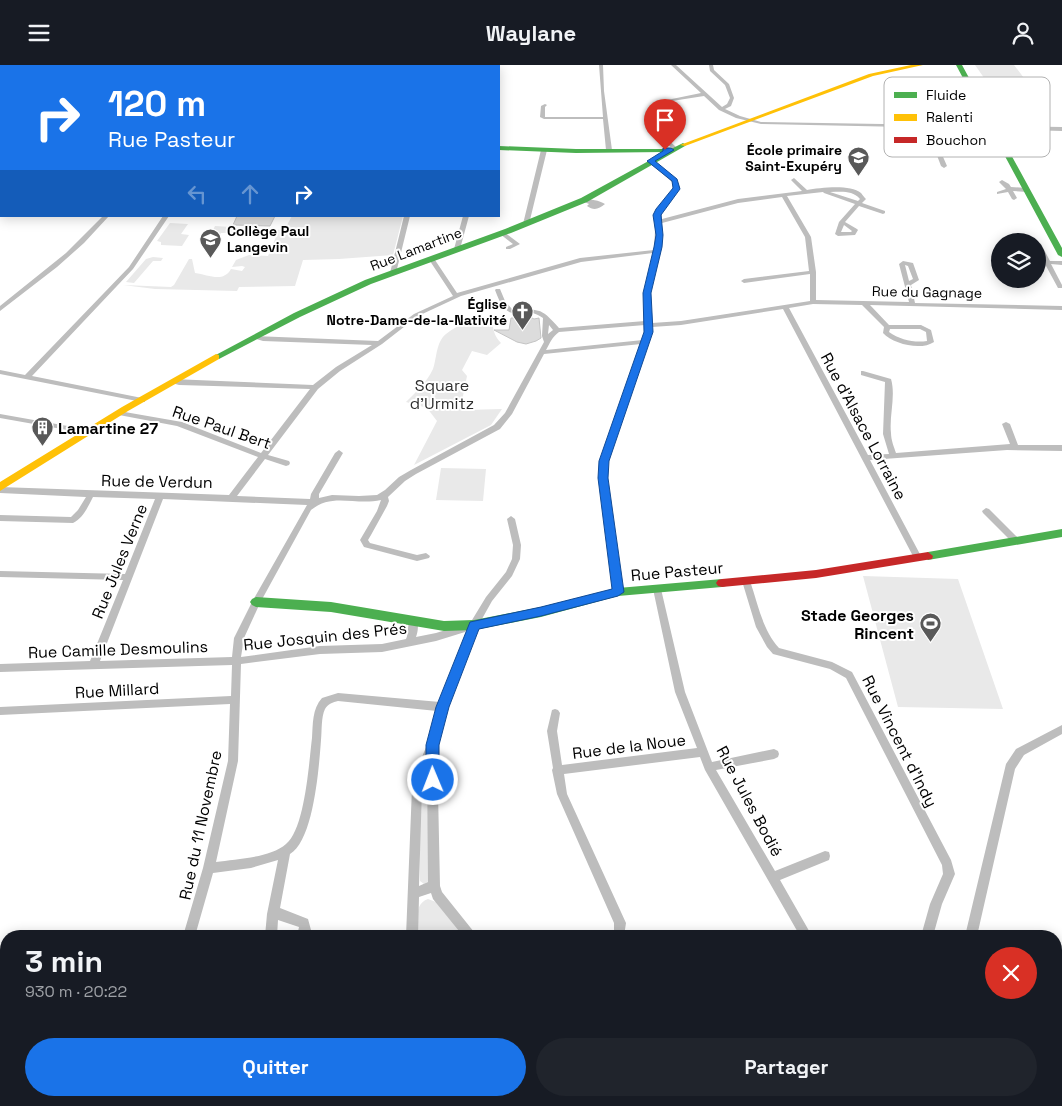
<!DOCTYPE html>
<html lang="fr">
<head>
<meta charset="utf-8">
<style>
	body { margin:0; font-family:"Space Grotesk",sans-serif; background:#20242c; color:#f1f3f6; height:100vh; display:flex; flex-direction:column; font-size:19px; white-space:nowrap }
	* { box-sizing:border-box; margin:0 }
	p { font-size:16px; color:#9ea1a6 }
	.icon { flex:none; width:28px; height:28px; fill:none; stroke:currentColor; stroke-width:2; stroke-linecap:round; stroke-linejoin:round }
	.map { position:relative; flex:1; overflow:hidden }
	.details { position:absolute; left:0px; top:865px; width:1062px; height:176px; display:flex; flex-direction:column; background:#171b24; border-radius:20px 20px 0 0; box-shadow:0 2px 12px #0003 }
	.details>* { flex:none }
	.top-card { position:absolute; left:0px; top:0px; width:500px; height:152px; box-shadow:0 2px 12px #0003; background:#1a73e8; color:#fff; overflow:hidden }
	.tools { position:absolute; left:991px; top:168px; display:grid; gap:10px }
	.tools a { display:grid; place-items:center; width:55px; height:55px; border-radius:50%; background:#171b24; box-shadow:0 2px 12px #0003; font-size:25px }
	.pin { position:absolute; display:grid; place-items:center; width:42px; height:42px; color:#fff; margin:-51px -21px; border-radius:50% 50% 50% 0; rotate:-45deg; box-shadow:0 0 5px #0007 }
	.pin .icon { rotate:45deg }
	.me { position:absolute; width:55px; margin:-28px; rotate:359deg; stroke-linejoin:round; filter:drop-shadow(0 0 4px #0008) }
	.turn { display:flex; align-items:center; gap:18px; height:105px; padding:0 25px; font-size:22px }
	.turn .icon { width:65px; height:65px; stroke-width:2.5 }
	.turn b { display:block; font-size:35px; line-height:42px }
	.lanes { display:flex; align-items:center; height:48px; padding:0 25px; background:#0003; justify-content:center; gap:25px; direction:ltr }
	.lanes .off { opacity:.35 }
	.round { display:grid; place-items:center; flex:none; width:52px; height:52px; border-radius:26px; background:#20242c }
	.head { display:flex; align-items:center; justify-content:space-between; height:85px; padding:0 25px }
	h1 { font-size:30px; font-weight:700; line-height:38px }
	.cta { display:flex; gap:10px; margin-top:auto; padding:10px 25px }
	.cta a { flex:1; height:58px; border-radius:30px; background:#1a73e8; color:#fff; font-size:20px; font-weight:700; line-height:58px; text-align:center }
	.cta a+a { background:#20242c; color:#f1f3f6 }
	header { display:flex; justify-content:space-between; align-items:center; height:65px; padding:0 25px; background:#171b24; font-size:22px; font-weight:700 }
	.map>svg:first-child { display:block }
	.green { fill:#e9e9e9 }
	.building { fill:#dcdcdc; stroke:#c4c4c4 }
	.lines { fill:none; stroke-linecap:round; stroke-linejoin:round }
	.street { fill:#bdbdbd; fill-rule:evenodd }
	.fast { fill:#4caf50; fill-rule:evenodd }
	.slow { fill:#ffc107; fill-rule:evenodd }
	.jam { fill:#c62828; fill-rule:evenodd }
	.route { fill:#1a73e8; stroke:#114b97 }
	.labels { text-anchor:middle; stroke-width:4; stroke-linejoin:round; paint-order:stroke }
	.far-poi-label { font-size:14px; font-weight:bold; fill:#000; stroke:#fff; text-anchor:end }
	.far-street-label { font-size:14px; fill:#000; stroke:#fff }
	.park-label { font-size:16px; fill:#2e2e2e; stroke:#fff }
	.street-label { font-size:16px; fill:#000; stroke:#fff }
	.poi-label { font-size:16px; font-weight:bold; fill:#000; stroke:#fff; text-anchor:start }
	.key { fill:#fff; stroke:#b2b2b2; stroke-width:1 }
	.key-label { font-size:14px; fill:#000 }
</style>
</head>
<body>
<header><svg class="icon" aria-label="menu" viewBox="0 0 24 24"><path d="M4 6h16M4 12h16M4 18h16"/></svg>Waylane<svg class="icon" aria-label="person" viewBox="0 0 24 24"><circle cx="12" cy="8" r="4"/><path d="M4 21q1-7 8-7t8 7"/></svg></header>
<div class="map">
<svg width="1062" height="1041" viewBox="0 0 1062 1041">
	<rect width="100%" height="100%" fill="#fff"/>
	<path class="green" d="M975,0H1014L1043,38L1001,37Z
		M292,151H403L393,190L339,194L303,195L295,221L239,222L237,226L155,224L123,220L171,222L174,220L189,194H192L195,208C209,210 223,218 231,204L242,206L245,202L242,201L232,202L236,195L249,190L268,191L278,167C258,165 241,168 221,168L216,174L210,173L213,168L212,167L215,161L282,165V169Z
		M170,158L188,159L181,169L189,170L182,181L161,180V177L157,176Z
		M153,192L163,193L161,196H153L134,218L126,217L146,194Z
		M493,250C492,261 493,270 501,278L487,290L472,286L462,305L467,311L463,331L464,345L502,344L491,360L414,400L437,356L427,343L406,337C416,327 427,317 433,304C437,292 436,277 446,269C459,258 477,254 493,250Z
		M441,403L486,404L483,436L436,435Z
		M863,511L958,514L1003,644L898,642Z
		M427,706L429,816L424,819L420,816V735L421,723Z
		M428,834L436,837L464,871H418C418,858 413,839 428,834Z"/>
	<path class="building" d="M237,151H275L270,161L233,160Z
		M530,252L534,254L539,253L541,273L536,276L526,279L517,277L494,265H509L511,253H520L522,257Z"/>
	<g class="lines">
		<path class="street" d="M4,0H21L22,1H6Z
			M599,0H603L604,26L612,85L609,87L606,85L603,54H544L540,52L541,41L545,39L547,40L545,42V52H603Z
			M671,0H676L722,42L727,39L730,33L725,20L710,6L709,0H713L714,5L729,19L734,33L731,41L725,44L740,51L761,57L1062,62V66L910,62L913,69L937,78L947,101L944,103L941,101L933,80L909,71L905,62L761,59L736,53L719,45L704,31L672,36L679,61L664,71L676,82L677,83L674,85L658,71L674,60L667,35L701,28Z
			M0,27H1V30H0Z
			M544,83L547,85L529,159L526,161L523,159L541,85Z
			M649,95H653L677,115L680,123L662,145V154L738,134L802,126L791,115L794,113L807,125C820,123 850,119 861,128C861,128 865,133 866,134L862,138L885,146V148L883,149L859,141L845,157L857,164L858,165L855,170L838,171L835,169L839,157L855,139L824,128L823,127L787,131L811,172L816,207V235L909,237L899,199L903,196L913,198L919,215L911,220L915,238L1062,241V245L870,240L889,260H921L931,265L934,277C921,286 893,279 883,268L884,262L862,240L813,239L789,243L868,390L889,389L883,369L885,317L861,310V306H863L891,314C896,331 889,351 891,368C891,375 894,382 896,388L1010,379L1002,359L1006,357L1010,359L1018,380H1062V386L1007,385L870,395L922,493L918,496L914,493L783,244L681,260L652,262V267L649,277L608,396L607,413L622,527L621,529H615L614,527L599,413L600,396L641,279L544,289L512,349L500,364L416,409L405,416L388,432L389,436L387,441L371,470L368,475L370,478L417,490L426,488L430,491L429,493L417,496L364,482L360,475L377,446L381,435C355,441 333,427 311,445L260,538L244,573L241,592L320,581L382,579L406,574C409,568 407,561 410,554H416C419,559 418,567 416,572L436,568L462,560L465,561L467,564L465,567L436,576L382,587L320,589L241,599L238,696L216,797C236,794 270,793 286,779C305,764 309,697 312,673C313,659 312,644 322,633L338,628L440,637L469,560L486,532L506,507L512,494L513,480L507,454L511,451L515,454L521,480L520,494L512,511L492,536L478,561L448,642L437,680L440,821L442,827L474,867L476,871H463L433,834L431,828L419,832L418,871H406L412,723L416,706L427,680L437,646L338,636C333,637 328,639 325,644C321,652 322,666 321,675C319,701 314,775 290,789L280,843L308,854L311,865L309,871H297L299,862L278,855L277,871H265L267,849L278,795L251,803L213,808L195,871H183L203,803L228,696L230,639L0,650V642L231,631L232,600L0,607V599L90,596L123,515L0,512V506L125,509L155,434L93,432C88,442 83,453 73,458L0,456V450L71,452L78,445L86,432L0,428V422L229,430L258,392L177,361L119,350H116V346H119L182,357L261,388L310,324L179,320L172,318V314L313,320L336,302L372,280L263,276L253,273V271L378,276L414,249L453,231L428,193L429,192H433L457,228L580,193L654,185L656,145L674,123L672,117L649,97ZM830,127C842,127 852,125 860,134L858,136ZM782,132L805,172L809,206L744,214L741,216L744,218L810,209V236L681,256L652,258L650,228L661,186L662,158L738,138ZM844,160L852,166L851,167H841ZM653,188L644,228L645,256L559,263C539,240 539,246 512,244L505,236L500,224H496L495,225C510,266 520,236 543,253L542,271L544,277L505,348L494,360L411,405L399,412L385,425L377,430L359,431L332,430L319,433V429L343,388L339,385L335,388L311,429L310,434L237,431L265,394L286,401L289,400L290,398L289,396L268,390L318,324L340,306L382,279L418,251L461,231L581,197ZM905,200L908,201L913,214L909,216ZM549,260L553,265L548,269ZM645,260L646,267L643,275L546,285C550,278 552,272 559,267ZM890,264H920L926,267L927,276C915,278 900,275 889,267ZM163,434L307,440L252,537L234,573L232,592L100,596ZM427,703L428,817L419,821L422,723Z
			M1002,115L1009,119L1011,122L1027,123L1030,125L1027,127L1013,126L1017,133L1014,135L1012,134L1008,127L997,129V127L1006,124L999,117Z
			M1,128V132L0,133V129Z
			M584,133C591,135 599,135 605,139C599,144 594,146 587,141L589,139L582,136V134Z
			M103,151H109L84,178L57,202L0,246V241L66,188Z
			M163,151H169L133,204L32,311L142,333H145V337H142L0,309V305L25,310L129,202Z
			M404,151H410L396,208L393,210L390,208Z
			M463,151H469L460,184L457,186L454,184Z
			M500,167H504L520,179L510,184H506V182L513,179L500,169Z
			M1038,177L1041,179L1050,196H1062V200L1051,199L1062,220V223H1058L1045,199H1038V195H1043L1038,184Z
			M0,349L90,365L94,367L90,369L0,353Z
			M986,443L989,444L1018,473L1019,475L1018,477H1012L983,448L982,446Z
			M746,513L749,514L750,516C758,539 762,564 779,583L832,597L852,607L951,795L955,809L942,839L933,871H921L930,839L943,809L942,800L846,613L830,604L773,589L767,582L756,562L742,516L743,514Z
			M657,521L660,522L661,524L685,627L712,697L774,684L778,686L779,689L778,692L774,694L716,705L775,806L825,786L829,787L830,791L829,795L780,815L812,871H800L705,705L700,692L564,709L567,729L626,858L624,871H612L614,866V858L557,729L552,705L553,703L547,666L552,645L555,644L558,645L560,648L557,666L562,700L697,683L675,627L653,524L654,522Z
			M1062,660V669L1024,690L1015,704L977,871H965L1006,699L1016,684Z
			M0,920H6V932H0Z
			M1056,997L1062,1001V1017L1056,1014Z
			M98,1035H112L110,1041H95Z
			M495,1035H507L510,1041H496Z
			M527,1035H548L547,1040L544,1041H522L524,1036Z
			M636,1035H650L654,1041H639Z
			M668,1035H688L687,1040L684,1041H663L665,1036Z
			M892,1035H906L909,1041H894Z"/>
		<path class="fast" d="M956,0H962L1062,183V192L1058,190Z
			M683,78L686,80L685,81L587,137L511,168L371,219L300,252L219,294H213L212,292L294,248L365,215L505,164L581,133L665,87L576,88L499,85V81L576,84H671Z
			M1062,464V472L928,495L923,491L928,487Z
			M722,514L726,515L728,518L726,521L722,522L618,531L541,552L474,565L444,566L331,547L256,542L252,540L250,537L252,534L256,532L331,537L444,556L474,555L541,542L618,523Z"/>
		<path class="slow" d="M911,0H923L873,11L685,81L680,80L869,9Z
			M0,125H1V129H0Z
			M216,289L219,290V294L128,346L0,426V417L122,342Z"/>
		<path class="jam" d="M928,487L933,491L932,494L816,513L722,522L718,521L716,518L718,515L722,514L816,505Z"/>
	</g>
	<path class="route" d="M663,83H671L674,85L655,96L677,114L680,124L661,150L663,170L662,182L651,228L653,267L609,396L608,413L624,527L618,531L541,551L479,564L449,642L439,680V715L437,719L433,721L428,719L426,715V680L436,642L470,557L541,542L612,524L598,413L599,396L644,267L643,228L654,182L656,170L653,150L656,144L673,123L672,116L647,96L663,86Z"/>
	<defs>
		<symbol id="school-pin" viewBox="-11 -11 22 30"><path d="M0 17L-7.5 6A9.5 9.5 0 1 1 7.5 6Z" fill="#595959" stroke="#fff"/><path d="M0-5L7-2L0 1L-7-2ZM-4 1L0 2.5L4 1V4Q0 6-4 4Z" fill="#fff"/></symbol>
		<symbol id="church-pin" viewBox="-11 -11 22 30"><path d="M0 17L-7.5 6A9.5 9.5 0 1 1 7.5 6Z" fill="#595959" stroke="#fff"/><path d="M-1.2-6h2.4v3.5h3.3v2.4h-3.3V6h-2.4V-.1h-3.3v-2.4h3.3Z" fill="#fff"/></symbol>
		<symbol id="building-pin" viewBox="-11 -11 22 30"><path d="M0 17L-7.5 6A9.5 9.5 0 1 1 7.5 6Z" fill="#595959" stroke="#fff"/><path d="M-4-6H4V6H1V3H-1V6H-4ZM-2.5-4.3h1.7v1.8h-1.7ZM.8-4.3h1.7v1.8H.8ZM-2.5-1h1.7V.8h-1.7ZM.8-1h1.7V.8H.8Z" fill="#fff"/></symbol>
		<symbol id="stadium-pin" viewBox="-11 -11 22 30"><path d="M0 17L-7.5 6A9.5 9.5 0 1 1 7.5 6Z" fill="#595959" stroke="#fff"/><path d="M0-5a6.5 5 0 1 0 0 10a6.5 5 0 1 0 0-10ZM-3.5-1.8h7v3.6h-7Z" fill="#fff"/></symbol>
	</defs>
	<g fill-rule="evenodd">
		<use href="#school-pin" x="846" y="80" width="25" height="34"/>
		<use href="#school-pin" x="198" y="162" width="25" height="34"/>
		<use href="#church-pin" x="510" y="234" width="25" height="34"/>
		<use href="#building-pin" x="30" y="350" width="25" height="34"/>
		<use href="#stadium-pin" x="918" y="546" width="25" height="34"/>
	</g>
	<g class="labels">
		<g class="far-poi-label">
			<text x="842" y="90">École primaire<tspan x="842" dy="16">Saint-Exupéry</tspan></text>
			<text x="227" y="171" text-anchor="start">Collège Paul<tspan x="227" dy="16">Langevin</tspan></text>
			<text x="507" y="244">Église<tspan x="507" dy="16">Notre-Dame-de-la-Nativité</tspan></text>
		</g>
		<g class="far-street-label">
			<text transform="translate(416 184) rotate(-21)" y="5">Rue Lamartine</text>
			<text transform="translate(927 227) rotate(1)" y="5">Rue du Gagnage</text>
		</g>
		<g class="park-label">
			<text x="442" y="326">Square<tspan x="442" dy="18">d'Urmitz</tspan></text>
		</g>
		<g class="street-label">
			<text transform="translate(864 361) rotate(62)" y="6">Rue d'Alsace Lorraine</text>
			<text transform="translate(222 362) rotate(19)" y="6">Rue Paul Bert</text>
			<text transform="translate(157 416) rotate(1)" y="6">Rue de Verdun</text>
			<text transform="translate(119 496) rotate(-68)" y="6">Rue Jules Verne</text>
			<text transform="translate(677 506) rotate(-5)" y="6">Rue Pasteur</text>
			<text transform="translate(325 571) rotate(-6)" y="6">Rue Josquin des Prés</text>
			<text transform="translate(118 584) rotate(-2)" y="6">Rue Camille Desmoulins</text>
			<text transform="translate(117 625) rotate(-3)" y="6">Rue Millard</text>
			<text transform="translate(900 676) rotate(63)" y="6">Rue Vincent d'Indy</text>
			<text transform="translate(629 681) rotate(-7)" y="6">Rue de la Noue</text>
			<text transform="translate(750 736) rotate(62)" y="6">Rue Jules Bodié</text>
			<text transform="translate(200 760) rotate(-78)" y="6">Rue du 11 Novembre</text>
		</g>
		<g class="poi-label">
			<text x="58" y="369">Lamartine 27</text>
			<text x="914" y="556" text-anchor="end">Stade Georges<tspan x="914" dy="18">Rincent</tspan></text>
		</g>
	</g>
	<rect x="884" y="12" width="166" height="80" rx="8" class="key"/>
	<rect x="894" y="27" width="23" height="6" fill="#4caf50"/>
	<rect x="894" y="49" width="23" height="7" fill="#ffc107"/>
	<rect x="894" y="72" width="23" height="6" fill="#c62828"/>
	<g class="key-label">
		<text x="926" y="35">Fluide</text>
		<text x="926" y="57">Ralenti</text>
		<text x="926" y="80">Bouchon</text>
	</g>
</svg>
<div class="tools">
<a><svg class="icon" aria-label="layers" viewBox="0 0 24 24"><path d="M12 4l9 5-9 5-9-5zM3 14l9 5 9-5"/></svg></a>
</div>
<div class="pin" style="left:665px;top:85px;background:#d93025"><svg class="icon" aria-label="arrive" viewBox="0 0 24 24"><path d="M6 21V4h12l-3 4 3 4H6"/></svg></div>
<svg class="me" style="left:433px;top:715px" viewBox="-20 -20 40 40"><circle r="17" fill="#1a73e8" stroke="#fff" stroke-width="3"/><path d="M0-11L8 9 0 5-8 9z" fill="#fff"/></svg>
<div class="top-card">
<div class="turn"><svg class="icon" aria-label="right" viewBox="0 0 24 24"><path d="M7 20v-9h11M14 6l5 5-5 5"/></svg><div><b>120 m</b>Rue Pasteur</div></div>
<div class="lanes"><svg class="icon off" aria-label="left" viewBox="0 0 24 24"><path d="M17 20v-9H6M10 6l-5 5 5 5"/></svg><svg class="icon off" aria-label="ahead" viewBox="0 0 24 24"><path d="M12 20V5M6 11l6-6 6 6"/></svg><svg class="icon" aria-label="right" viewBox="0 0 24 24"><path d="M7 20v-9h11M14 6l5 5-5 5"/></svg></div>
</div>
<section class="details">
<div class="head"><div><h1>3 min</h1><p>930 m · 20:22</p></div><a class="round" style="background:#d93025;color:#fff"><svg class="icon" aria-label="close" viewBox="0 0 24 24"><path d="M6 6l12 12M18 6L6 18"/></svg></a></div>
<div class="cta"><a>Quitter</a><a>Partager</a></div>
</section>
</div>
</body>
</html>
